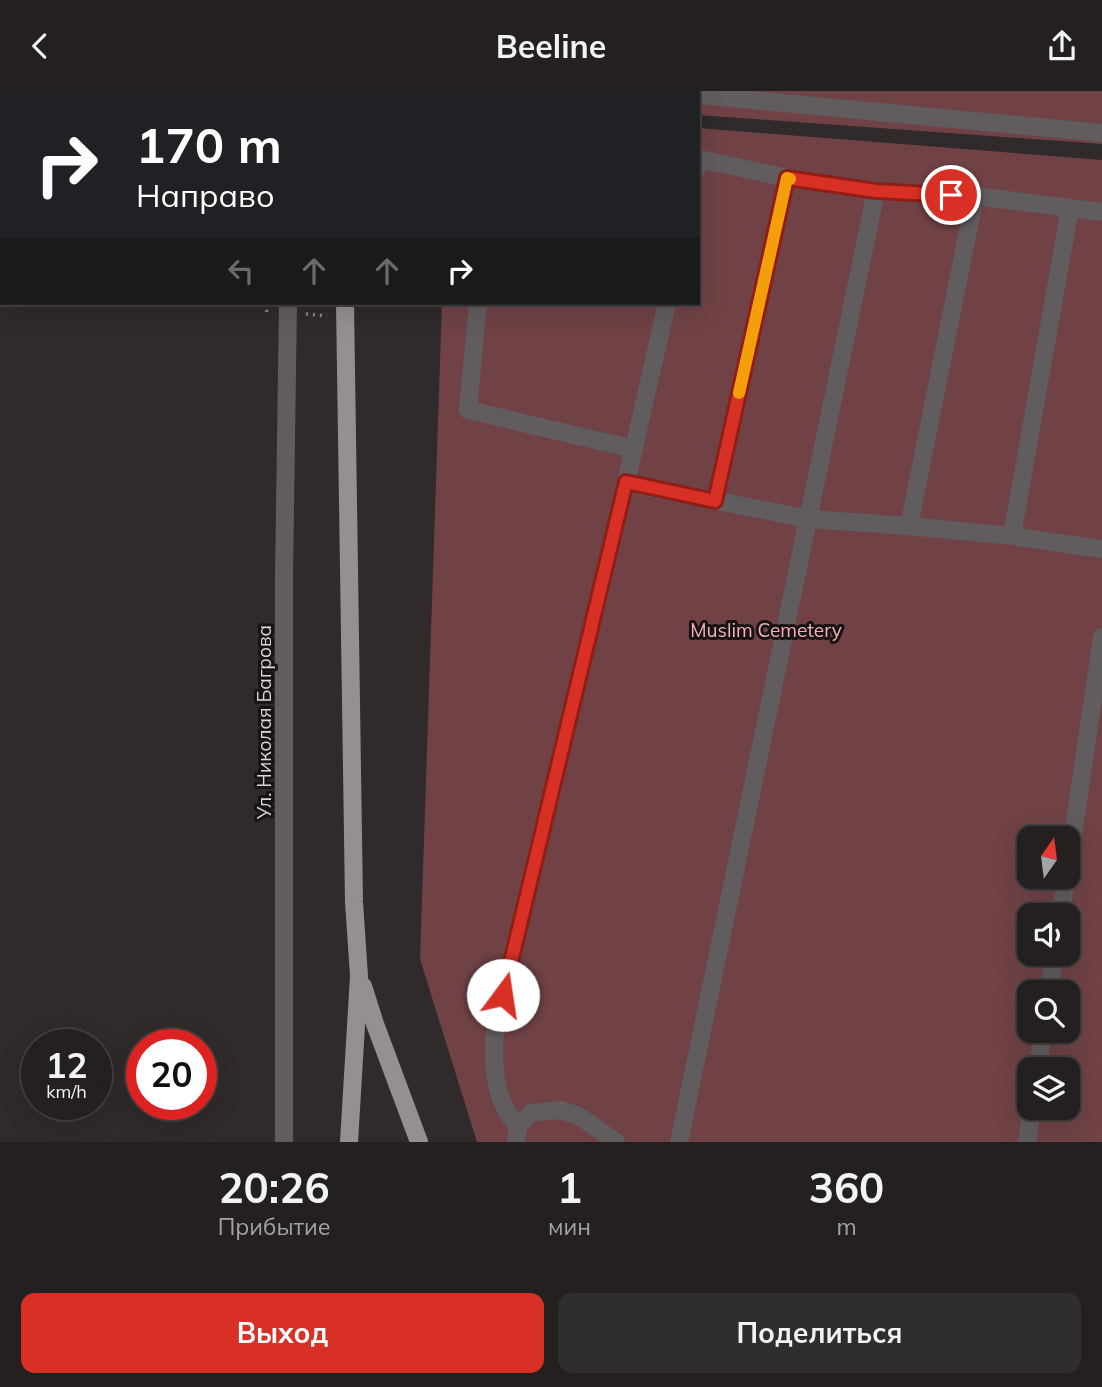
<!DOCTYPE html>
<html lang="ru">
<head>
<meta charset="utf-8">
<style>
	body { margin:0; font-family:Mulish,sans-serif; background:#302d2d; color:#f1f3f6; height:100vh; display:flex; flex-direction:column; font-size:26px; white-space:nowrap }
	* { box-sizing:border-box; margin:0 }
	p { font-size:23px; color:#a3a3a5 }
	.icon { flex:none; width:38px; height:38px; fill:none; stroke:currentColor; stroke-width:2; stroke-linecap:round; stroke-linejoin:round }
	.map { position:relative; height:1051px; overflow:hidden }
	.details { display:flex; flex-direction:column; background:#242020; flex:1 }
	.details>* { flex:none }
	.guide { position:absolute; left:0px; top:0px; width:700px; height:214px; box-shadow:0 7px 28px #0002,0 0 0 2px #413e3e; background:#202124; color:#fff; overflow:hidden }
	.needle { width:46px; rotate:14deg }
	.controls { position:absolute; left:1017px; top:735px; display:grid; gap:14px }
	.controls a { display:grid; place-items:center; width:63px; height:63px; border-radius:14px; background:#242020; box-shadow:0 7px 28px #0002,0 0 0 2px #413e3e; font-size:35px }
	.speed { position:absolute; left:21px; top:938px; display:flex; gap:14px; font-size:35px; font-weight:700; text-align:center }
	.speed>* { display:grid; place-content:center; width:91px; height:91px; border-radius:50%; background:#242020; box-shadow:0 7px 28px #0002,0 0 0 2px #413e3e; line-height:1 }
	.speed small { font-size:18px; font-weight:400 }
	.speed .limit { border:10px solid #d22; background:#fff; color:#111 }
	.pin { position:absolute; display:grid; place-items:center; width:60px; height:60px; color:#fff; margin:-30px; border:4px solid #fff; border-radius:50%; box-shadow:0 2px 7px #0007 }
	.me { position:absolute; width:77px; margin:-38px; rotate:14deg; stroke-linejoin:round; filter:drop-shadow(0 0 5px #0008) }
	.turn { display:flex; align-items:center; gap:24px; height:147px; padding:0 21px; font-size:32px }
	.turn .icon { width:91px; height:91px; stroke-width:2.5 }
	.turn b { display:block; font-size:49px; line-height:60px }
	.lanes { display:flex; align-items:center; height:66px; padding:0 21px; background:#0003; justify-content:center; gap:35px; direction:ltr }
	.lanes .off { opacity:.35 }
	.eta { display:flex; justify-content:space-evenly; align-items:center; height:119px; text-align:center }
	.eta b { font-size:42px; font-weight:700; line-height:49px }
	.button { display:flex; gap:14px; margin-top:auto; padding:14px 21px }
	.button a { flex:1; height:80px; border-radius:14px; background:#d93025; color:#fff; font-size:28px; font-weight:700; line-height:80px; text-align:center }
	.button a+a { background:#302d2d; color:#f1f3f6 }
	header { display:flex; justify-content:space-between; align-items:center; height:91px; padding:0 21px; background:#242020; font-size:32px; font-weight:700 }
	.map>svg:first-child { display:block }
	.green { fill:#704246; fill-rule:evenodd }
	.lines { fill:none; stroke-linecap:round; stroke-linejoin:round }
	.path { stroke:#8b8787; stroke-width:3.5; stroke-dasharray:2 5; stroke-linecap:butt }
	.minor { stroke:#615d5e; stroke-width:18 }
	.major { stroke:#958f8f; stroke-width:18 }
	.route-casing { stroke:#8d1f18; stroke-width:18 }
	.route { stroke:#d93025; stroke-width:12 }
	.slow { stroke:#f59e0b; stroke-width:12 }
	.labels { text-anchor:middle; stroke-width:6; stroke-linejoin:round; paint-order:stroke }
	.park-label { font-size:19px; fill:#fbb0b6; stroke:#161313 }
	.street-label { font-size:19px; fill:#dbd7d7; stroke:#161313 }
</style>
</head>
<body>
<header><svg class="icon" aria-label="back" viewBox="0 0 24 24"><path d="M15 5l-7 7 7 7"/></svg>Beeline<svg class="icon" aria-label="share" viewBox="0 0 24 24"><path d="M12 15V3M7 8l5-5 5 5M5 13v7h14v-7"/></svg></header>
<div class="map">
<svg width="1102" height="1051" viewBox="0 0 1102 1051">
	<rect width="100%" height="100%" fill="#302a2a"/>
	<path class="green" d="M445,0H1102V53L698,24V2H445Z
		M698,37L1102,69V1051H477L420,868L442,212H698ZM1029,747H1068V786H1029ZM1029,824H1068V863H1029ZM1029,901H1068V940H1029ZM1029,978H1068V1017H1029Z"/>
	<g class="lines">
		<path class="path" d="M0,165L2,166
			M265,212L267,221
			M306,223L327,225"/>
		<path class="minor" d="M653,0L672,2
			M419,2L420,0
			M698,4L1102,42
			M0,42H2
			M698,76L700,68L787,87L876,100L975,105L1102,121
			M0,136H2
			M478,212L468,319L634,358
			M626,392L809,428L909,435L1012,445L1070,117
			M715,410L787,87
			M909,435L975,105
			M1012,445L1102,458
			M1068,778L1102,546
			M1061,824L1066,786
			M1049,901L1055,863
			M1038,978L1043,940
			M518,1035C514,1030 508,1024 505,1017C492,991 493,960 496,931L626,392L667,212
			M284,1051V486L288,212
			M516,1051L518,1035L531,1022L561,1019L579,1025L616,1051
			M679,1051L876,100
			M1027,1051L1032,1017"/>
		<path class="major" d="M349,2V0
			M345,212L354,811L359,885L349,1051
			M363,895L375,933L419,1051"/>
	</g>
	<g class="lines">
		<defs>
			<path id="route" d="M503,904L626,391L715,410L787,87L876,100L951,104"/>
		</defs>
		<use href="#route" class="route-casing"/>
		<use href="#route" class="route"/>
		<path class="slow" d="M739,302L787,87L790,88"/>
	</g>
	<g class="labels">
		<g class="park-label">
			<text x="766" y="546">Muslim Cemetery</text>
		</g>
		<g class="street-label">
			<text transform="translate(264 631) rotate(-90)" y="7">Ул. Николая Багрова</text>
		</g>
	</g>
</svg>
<div class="controls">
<a><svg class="needle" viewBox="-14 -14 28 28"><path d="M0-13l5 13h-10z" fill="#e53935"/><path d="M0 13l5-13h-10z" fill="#a3a3a5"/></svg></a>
<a><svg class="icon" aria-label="sound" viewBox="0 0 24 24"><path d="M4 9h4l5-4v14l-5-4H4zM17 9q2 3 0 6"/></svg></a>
<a><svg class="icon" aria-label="search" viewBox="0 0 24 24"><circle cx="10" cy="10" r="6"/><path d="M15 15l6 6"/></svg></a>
<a><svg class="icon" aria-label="layers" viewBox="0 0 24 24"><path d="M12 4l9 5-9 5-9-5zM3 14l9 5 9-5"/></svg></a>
</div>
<div class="speed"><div>12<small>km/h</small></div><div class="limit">20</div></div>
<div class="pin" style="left:951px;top:104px;background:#d93025"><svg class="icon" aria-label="arrive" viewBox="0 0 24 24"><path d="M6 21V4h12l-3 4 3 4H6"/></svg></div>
<svg class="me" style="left:503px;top:904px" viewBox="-20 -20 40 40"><circle r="19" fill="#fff"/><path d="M0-13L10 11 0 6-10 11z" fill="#d93025"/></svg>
<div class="guide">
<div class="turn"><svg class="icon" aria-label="right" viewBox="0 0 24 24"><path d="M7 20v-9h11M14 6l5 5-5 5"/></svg><div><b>170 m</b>Направо</div></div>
<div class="lanes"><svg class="icon off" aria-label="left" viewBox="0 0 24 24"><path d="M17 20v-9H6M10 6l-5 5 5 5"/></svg><svg class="icon off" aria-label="ahead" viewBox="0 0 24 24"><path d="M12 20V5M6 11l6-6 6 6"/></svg><svg class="icon off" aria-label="ahead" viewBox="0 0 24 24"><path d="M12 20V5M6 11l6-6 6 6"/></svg><svg class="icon" aria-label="right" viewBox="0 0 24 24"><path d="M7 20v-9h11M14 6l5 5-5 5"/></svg></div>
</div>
</div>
<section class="details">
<div class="eta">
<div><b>20:26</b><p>Прибытие</p></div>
<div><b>1</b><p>мин</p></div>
<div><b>360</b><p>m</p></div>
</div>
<div class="button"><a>Выход</a><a>Поделиться</a></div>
</section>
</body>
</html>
